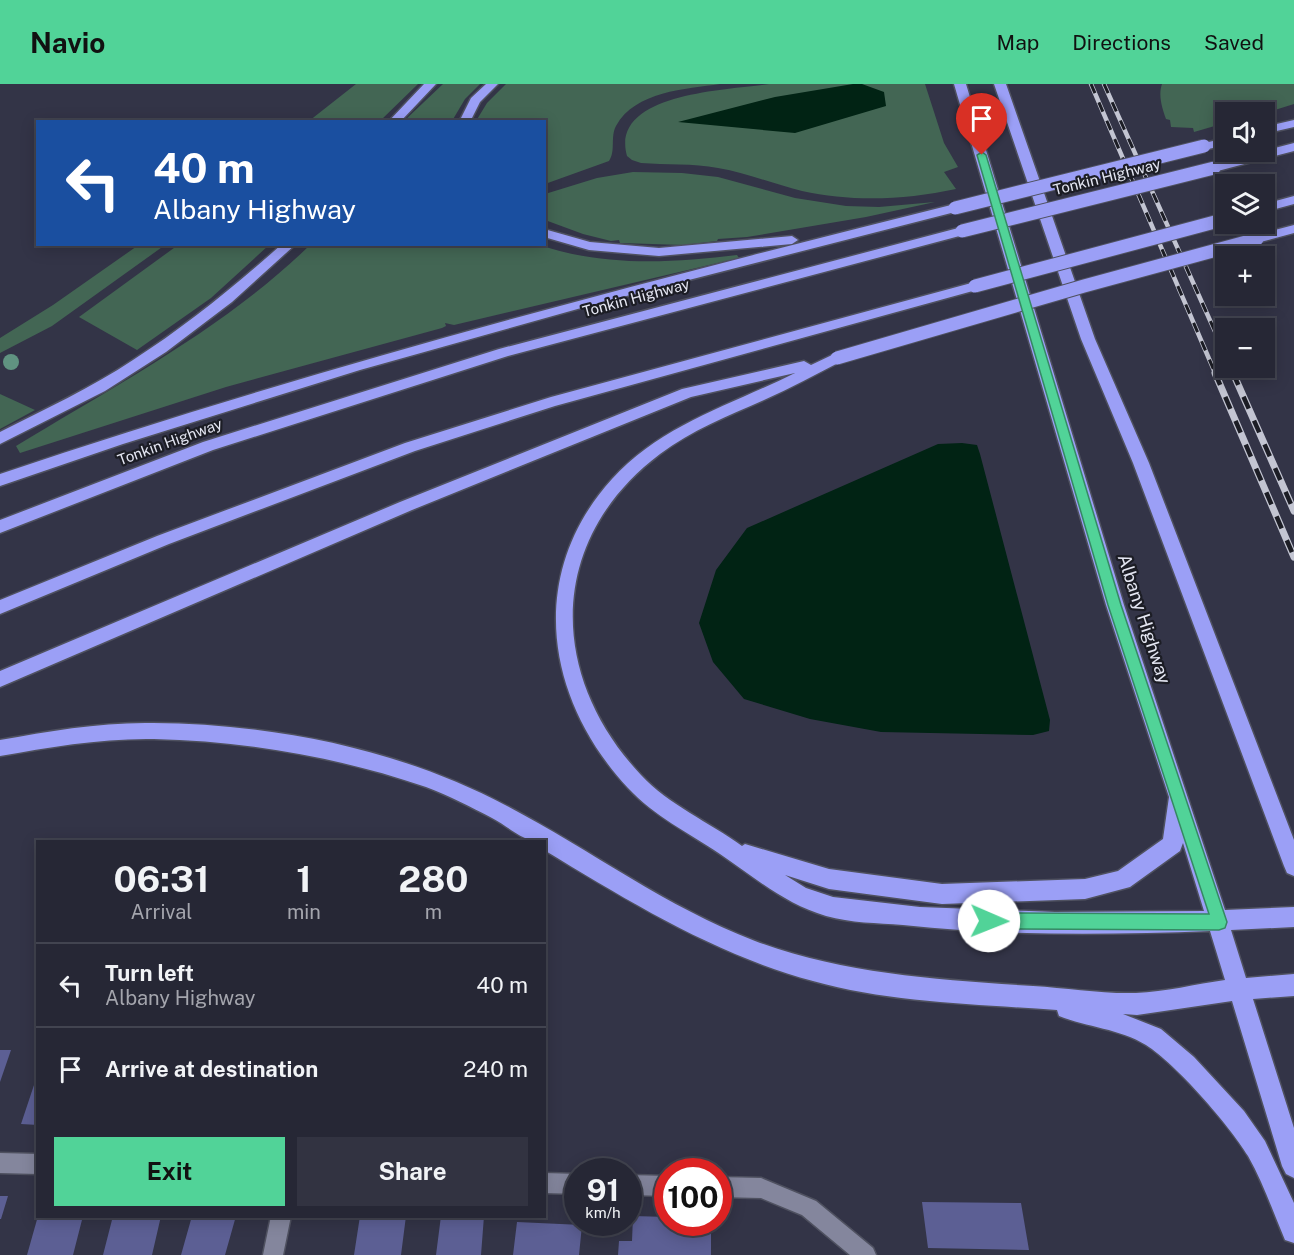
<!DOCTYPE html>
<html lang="en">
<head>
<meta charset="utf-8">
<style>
	body { margin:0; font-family:"Public Sans",sans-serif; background:#323341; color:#f1f3f6; height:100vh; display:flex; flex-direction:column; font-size:22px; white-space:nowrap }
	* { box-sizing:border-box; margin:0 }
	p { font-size:20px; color:#a4a5ad }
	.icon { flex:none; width:33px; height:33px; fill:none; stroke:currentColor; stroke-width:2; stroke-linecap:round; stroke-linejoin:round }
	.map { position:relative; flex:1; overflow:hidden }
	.sheet { position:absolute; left:36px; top:756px; width:510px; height:378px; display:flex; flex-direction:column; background:#262735; border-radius:0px; box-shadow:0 3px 15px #0003,0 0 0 2px #424450 }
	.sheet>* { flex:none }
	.banner { position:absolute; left:36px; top:36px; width:510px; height:126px; border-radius:0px; box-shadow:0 3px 15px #0003,0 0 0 2px #424450; background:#1a4fa0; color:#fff; overflow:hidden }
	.fabs { position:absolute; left:1215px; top:18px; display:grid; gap:12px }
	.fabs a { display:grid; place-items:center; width:60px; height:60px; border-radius:0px; background:#262735; box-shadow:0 3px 15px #0003,0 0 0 2px #424450; font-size:30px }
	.speed { position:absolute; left:564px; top:1074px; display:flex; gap:12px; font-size:30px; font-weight:700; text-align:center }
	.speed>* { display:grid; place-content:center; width:78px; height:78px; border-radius:50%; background:#262735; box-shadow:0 3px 15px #0003,0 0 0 2px #424450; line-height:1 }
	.speed small { font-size:15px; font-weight:400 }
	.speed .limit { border:9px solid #d22; background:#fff; color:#111 }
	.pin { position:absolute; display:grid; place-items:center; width:51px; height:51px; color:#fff; margin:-62px -26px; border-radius:50% 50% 50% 0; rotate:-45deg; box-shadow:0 0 6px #0007 }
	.pin .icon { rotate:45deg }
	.me { position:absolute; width:66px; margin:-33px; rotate:91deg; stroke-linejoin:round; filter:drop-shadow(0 0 4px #0008) }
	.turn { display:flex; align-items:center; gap:21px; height:126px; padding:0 18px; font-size:27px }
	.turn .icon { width:78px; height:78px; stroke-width:2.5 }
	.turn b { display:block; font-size:42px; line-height:51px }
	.eta { display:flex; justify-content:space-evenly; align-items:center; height:102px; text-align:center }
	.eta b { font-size:36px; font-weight:700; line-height:42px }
	.button { display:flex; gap:12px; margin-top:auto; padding:12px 18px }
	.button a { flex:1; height:69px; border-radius:0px; background:#51d398; color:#111; font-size:24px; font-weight:700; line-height:69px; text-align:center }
	.button a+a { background:#323341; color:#f1f3f6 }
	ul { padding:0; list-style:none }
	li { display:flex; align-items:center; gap:18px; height:84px; padding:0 18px; border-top:2px solid #424450 }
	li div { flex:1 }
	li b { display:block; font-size:22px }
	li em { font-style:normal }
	header { display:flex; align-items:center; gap:36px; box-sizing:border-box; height:84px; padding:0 30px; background:#51d398; color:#111 }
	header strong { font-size:28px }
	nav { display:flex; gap:33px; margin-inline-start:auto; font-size:21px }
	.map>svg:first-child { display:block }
	.green { fill:#436654 }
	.water { fill:#012314 }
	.building { fill:#5c5f94 }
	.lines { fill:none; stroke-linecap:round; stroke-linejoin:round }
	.minor-casing { stroke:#4f5160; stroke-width:3 }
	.highway-casing { stroke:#4f5160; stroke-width:3 }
	.minor { fill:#84869d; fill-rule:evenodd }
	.highway { fill:#9b9ff6; fill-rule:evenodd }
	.rail-far1-casing { stroke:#c3c5d2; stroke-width:4.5 }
	.rail-casing { stroke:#c3c5d2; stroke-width:7 }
	.rail-far1 { stroke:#1c1d25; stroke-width:3; stroke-dasharray:10; stroke-linecap:butt }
	.rail { stroke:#1c1d25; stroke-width:4.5; stroke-dasharray:13; stroke-linecap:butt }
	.highway-bridge-casing { stroke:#4f5160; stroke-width:15; stroke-linecap:butt }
	.highway-bridge { stroke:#9b9ff6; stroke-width:13 }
	.tree { fill:#609381 }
	.route { fill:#51d398; stroke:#358963; stroke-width:1.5 }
	.labels { text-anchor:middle; stroke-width:4.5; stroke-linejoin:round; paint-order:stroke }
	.far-street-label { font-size:15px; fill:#e4e6f2; stroke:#1c1d25 }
	.street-label { font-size:18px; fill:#e4e6f2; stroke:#1c1d25 }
</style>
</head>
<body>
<header>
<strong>Navio</strong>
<nav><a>Map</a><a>Directions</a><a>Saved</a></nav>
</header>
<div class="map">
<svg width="1294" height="1171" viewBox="0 0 1294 1171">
	<rect width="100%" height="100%" fill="#333447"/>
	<path class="green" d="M356,0H418L380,37H309Z
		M443,0H480L465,15L452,37H404Z
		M506,0H720C686,5 635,7 616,42C610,53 616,67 609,77L545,100L544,38L476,37L487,19Z
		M769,0H925L944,59L958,83L944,88L956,105C905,116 852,118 802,107C773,100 747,89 718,84C693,79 666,81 641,79L632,76L627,72C609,8 730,6 769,0Z
		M1162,0H1294V20L1265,29L1226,28L1225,39L1194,48L1193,44L1171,43L1170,36L1166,35C1162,24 1158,11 1162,0Z
		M633,88L682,89L718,93L795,114L846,122L879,123L935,118L866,133L747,153L718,155L717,157L683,161L620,159L619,156L611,157L583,150L545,136V110L597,94Z
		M140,160L165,161L52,242L0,269V254L53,221Z
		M537,160C601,183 671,179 737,171L739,174L454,241L445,239L446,242L442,244L226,303L20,369L16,362C116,301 226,243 310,161Z
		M178,161H269L211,214L137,266L79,233Z
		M0,310L35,326L0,345Z"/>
	<path class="water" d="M853,0H862L884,8L886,22L795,49L678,38L775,13Z
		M962,359L977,361L980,370L1050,636L1049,647L1033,651L881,648L810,635L744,615L713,578L699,539L716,486L747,444L938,360Z"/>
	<path class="building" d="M0,966H11L0,998Z
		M37,992L38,1041L21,1040Z
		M0,1112H8L1,1135H0Z
		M922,1118L1021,1119L1029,1166L928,1164Z
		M38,1132H83L73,1171H27Z
		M113,1132H161L152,1171H103Z
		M192,1132H236L225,1171H181Z
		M360,1132H406L401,1171H354Z
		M441,1132H484L481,1171H436Z
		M633,1132L668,1133V1138H711V1171H618L619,1157H632Z
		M517,1138L582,1141L579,1171H513Z"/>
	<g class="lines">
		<defs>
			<path id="minor" d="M0,1069L38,1070V1090L0,1089Z
				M544,1089L578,1090V1110L544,1109Z
				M628,1091L668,1092V1112L628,1111Z
				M718,1093L761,1094L816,1117L873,1164L876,1171H850L802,1131L761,1114L718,1113Z
				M271,1132H291L283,1171H263Z"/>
			<path id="highway" d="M424,0H436L400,38H388Z
				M486,0H498L480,18L470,38H459L471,14Z
				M954,0H966L1124,521L1225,826L1294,823V843L1231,846L1246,894L1294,890V912L1253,915L1294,1044V1094L1286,1090L1282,1082L1232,917L1137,931L1123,930L1161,945L1194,973L1244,1027L1265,1057L1294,1119V1159L1285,1156C1273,1128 1263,1098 1248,1072C1229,1041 1176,980 1146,961C1120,945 1087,943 1059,932L1057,926C976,920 891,919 813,897C716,871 630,818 544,766V758C522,758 511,744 492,734C471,723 448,711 426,703C338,673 246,657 154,655C103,654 50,663 0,672V656C50,647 102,638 153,639C274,640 400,665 507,722C591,766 666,823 755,857C844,890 939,896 1033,902C1067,904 1102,910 1136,909C1165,908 1196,900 1225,896L1210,847C1108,851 1004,852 903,841C877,839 851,839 826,832C785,820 754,793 720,770C689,749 654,732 628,704C545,615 526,490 612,395C661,341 731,321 795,289L691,313L412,426L0,603V587L400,418L682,305L804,277L811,281L832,271H842L844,274L842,277C816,290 791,304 764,316C728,332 692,346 660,370C546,456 548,592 641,691C669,721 709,738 742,762L745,760L829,785L942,800L1085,795L1118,787L1163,755L1169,713L1106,521ZM1183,759L1204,827L1055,828L920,823L833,813L806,804L785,791L829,805L942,820L1085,815L1130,803L1180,767Z
				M994,0H1006L1095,255L1149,379L1294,756V792L1287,789L1284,782L1133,379L1081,255Z
				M1294,36V43L1264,50V43Z
				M1226,54V61L1204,66L1198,62L1200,60Z
				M1294,59V67L1214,88L1208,84L1210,81Z
				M1294,112V120L1264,128V120Z
				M955,120L961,124L959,127L599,219L360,286L123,360L0,402V390C314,284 634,200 955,120Z
				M1294,141V149L1257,159L1251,155L1252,152Z
				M962,143L968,147L967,150L508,272L213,366L0,449V436L203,358L499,265Z
				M544,145L590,158L659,164L792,152L798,156L792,160L659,172L589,166L544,153Z
				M282,160H296L232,218L166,268L105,307L0,360V348C45,325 91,304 133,276C186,242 235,202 282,160Z
				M975,198L980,199L982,202L980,205L555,322L415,367L169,460L0,530V516L157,452L405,359L551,313Z"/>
		</defs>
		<use href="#minor" class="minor-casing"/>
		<use href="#highway" class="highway-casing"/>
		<use href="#minor" class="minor"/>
		<use href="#highway" class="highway"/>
		<defs>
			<path id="rail-far1" d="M1091,0L1216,291
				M1104,0L1226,272
				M1231,284L1234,291"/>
			<path id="rail" d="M1215,289L1294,473
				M1233,289L1294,427"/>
		</defs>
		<use href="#rail-far1" class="rail-far1-casing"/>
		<use href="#rail" class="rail-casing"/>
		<use href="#rail-far1" class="rail-far1"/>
		<use href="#rail" class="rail"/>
		<defs>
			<path id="highway-bridge" d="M955,124L1204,62
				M962,147L1214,84
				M975,202L1226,135
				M837,274L1084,202L1257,155"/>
		</defs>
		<use href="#highway-bridge" class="highway-bridge-casing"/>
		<use href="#highway-bridge" class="highway-bridge"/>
	</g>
	<circle class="tree" cx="11" cy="278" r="8"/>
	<path class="route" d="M982,68L986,71L1121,521L1227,838L1225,844L1219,846L989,845L983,843L981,837L983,831L989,829L1209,830L1108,521L977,71Z"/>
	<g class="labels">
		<g class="far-street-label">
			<text transform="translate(1107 93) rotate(-14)" y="5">Tonkin Highway</text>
			<text transform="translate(636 214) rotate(-15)" y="5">Tonkin Highway</text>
			<text transform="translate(170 358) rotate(-20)" y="5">Tonkin Highway</text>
		</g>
		<g class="street-label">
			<text transform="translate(1144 535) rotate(72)" y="6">Albany Highway</text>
		</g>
	</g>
</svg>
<div class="fabs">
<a><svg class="icon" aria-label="sound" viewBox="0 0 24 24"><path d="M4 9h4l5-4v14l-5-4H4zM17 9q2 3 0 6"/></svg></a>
<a><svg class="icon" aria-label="layers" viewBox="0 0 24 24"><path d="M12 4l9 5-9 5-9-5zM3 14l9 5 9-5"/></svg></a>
<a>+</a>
<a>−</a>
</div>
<div class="speed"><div>91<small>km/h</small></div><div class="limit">100</div></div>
<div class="pin" style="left:982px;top:71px;background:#d93025"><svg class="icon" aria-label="arrive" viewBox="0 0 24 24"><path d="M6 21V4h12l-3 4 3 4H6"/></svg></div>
<svg class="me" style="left:989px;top:837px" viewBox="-20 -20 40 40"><circle r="19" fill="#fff"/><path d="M0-13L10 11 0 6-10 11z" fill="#51d398"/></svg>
<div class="banner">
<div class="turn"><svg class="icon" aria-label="left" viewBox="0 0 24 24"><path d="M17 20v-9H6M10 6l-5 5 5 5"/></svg><div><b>40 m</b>Albany Highway</div></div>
</div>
<section class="sheet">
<div class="eta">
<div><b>06:31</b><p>Arrival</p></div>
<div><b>1</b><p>min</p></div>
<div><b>280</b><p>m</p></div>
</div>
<ul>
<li><svg class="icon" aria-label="left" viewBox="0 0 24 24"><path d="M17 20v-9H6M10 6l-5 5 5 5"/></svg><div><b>Turn left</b><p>Albany Highway</p></div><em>40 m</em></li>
<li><svg class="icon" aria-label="arrive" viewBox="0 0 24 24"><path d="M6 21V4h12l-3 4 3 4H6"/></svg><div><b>Arrive at destination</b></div><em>240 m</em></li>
</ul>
<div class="button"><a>Exit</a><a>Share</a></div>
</section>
</div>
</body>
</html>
